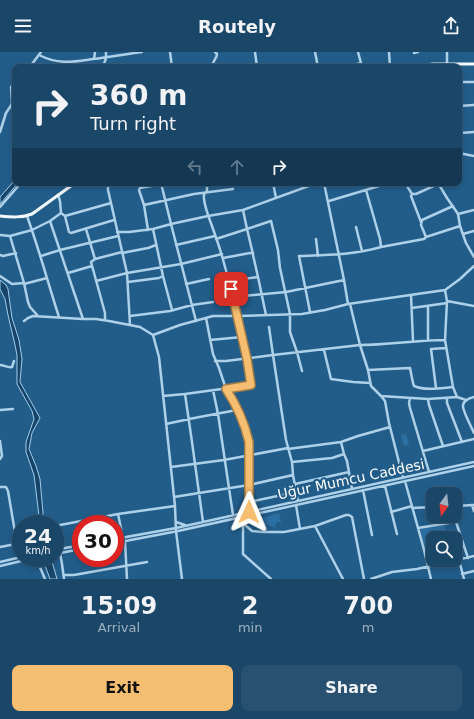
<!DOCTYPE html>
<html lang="en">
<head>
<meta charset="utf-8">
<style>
	body { margin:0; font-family:"DejaVu Sans",sans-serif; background:#275071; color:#f1f3f6; height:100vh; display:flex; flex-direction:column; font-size:15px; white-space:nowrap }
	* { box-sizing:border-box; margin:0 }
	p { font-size:13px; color:#9fb1c0 }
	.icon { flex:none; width:22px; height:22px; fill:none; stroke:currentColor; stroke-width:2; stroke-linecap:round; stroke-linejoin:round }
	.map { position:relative; height:527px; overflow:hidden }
	.drawer { display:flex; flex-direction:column; background:#1a4668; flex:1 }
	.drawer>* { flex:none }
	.hud { position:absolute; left:12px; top:12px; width:450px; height:122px; border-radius:8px; box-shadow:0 2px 6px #0003,0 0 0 1px #385e7c; background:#1a4668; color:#f1f3f6; overflow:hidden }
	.needle { width:26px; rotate:195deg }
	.buttons { position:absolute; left:426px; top:435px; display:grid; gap:8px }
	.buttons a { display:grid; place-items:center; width:36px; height:36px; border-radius:8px; background:#1a4668; box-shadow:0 2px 6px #0003,0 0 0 1px #385e7c; font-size:20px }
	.speed { position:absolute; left:12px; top:463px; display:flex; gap:8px; font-size:20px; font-weight:700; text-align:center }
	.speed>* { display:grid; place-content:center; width:52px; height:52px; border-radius:50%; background:#1a4668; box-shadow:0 2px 6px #0003,0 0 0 1px #385e7c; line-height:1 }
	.speed small { font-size:10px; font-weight:400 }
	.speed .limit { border:6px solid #d22; background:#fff; color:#111 }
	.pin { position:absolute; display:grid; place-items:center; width:34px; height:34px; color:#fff; margin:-17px; border-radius:8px; box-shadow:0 2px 6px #0006 }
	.me { position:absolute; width:44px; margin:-22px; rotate:1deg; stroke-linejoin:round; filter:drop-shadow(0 0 3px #0008) }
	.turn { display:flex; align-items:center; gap:14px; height:84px; padding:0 12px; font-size:18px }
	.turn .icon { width:52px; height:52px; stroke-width:2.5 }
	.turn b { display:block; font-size:28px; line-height:34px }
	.lanes { display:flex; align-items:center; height:38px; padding:0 12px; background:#0003; justify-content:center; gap:20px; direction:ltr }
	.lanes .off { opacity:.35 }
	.eta { display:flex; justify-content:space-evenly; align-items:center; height:68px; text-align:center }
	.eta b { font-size:24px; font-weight:700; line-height:28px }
	.primary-button { display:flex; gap:8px; margin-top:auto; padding:8px 12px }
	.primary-button a { flex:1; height:46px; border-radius:8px; background:#f6be70; color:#111; font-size:16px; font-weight:700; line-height:46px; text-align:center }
	.primary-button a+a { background:#275071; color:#f1f3f6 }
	header { display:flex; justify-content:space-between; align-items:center; height:52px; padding:0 12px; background:#1a4668; font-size:18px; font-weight:700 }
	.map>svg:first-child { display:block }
	.green { fill:#2c70a2 }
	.water { fill:#174569; stroke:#a2ceec }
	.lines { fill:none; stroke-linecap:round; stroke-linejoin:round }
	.minor { stroke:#aed1ea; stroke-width:2.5 }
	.major { stroke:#f2f9fe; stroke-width:3 }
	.route-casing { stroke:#a07c49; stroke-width:10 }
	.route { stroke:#f6be70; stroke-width:7 }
	.labels { text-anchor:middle; stroke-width:4; stroke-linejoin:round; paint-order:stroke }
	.street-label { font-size:14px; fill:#fff; stroke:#225d8a }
</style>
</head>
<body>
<header><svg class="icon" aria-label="menu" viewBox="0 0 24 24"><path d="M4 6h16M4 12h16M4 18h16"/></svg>Routely<svg class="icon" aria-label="share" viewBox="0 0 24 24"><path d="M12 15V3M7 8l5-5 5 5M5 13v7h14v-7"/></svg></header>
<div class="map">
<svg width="474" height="527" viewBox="0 0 474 527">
	<rect width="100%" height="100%" fill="#225d8a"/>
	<path class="green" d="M406,382L409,392L404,394L401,383Z
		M279,461L281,470H277V472H275L276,476L268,473L261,474L259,467Z
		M444,473L449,486H433V508H447L430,512L428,511L420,477Z"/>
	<path class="water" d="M15,128V131H18L0,152V145Z
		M0,228L6,233L8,237L12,266L19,288L22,307L20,330L40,366L32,381L29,397L36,414L40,427L44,472H40L34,423L26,400V390L34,367L32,359L17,332V303L15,293L8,263L5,247L0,237Z
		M440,464H452L453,469L441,471Z
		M51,506L57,527H50L43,508Z"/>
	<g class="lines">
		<path class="minor" d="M170,0L172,15
			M255,0L257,15
			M315,0L318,15
			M358,0L362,15
			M389,0L390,15
			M447,0V12
			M414,1L418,0
			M39,3C59,13 72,10 93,7C110,5 126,2 142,0
			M94,7L95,0
			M28,15L32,12L41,0
			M103,15L106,6V0
			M212,15C212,9 217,7 217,2L215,0
			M347,15L361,11
			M459,30H474
			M459,45L460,51L459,54
			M459,54L474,53
			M459,58L460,102
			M0,80L6,61L10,55L12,51L11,35L15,30
			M460,81L474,80
			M459,101L474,104
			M108,131V138L111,151L127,221L130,273
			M161,131L171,172L196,269
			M273,131L276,146
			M324,131L344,228L348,252
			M405,131L412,142H416L438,132
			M438,131L447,146L456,159L458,162L460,174L466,191L474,205
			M412,142L411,144L421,170
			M58,143L60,149L61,161L65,164L111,151
			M329,149L389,131
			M144,153L194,142L233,137
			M0,155L21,131
			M243,158L317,131
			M458,162L474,158
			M27,164C39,197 48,231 59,265
			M65,164L69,180L71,181L114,168
			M50,169L83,267
			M356,175L362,199
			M86,177L95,207
			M148,178L144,153L139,138L140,136L162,132
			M117,180H129L153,177L171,172L208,164L243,158L247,177L216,187
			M463,182L474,179
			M0,183L10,184L32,178L50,169L61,161
			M10,184L24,231L28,250L30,255L38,264
			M426,185L421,173L422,168L453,154
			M316,187L318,204
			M176,193L215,184
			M381,195L424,187L426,185L460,174
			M122,201L148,196L156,193
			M253,202L247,177L271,169L278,198L280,216L290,262V280L297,300L302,319
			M0,203L3,204L16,201
			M41,204L60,198L118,184
			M223,206L250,201H253V203L258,225L229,229
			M68,221L92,214
			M0,224L12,232L24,231
			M163,224L172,258
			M258,225L266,263
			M96,229L127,221L181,212L222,202
			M128,230L159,226L163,224L153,177
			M24,232L47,226
			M186,232L209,227
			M445,238L447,249L445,288L453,335L457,345L466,348
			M411,243L413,289
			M233,245L286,240L344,228
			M447,249L474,254
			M350,252L360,293L368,318L371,334L381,344L428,347L457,345
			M412,256L447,251
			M310,260L299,204C327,203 354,203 381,195L380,187L366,138
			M130,264L170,259L192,253L213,250
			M206,266L213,302L219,316L225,334L234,349L244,373L249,390V461
			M105,268V261L91,210L95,207L122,200
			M24,269L28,266L33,264L83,267H96L109,269L140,275L153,283L159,305L175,454L176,479L182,527
			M269,275L273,303L360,293C388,293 417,288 445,288
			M153,283L180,273L213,264H237L302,262L325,258L348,252L445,238L460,227L474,214
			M210,288L242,285
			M428,288V254
			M324,298L331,327L353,330L370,331
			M215,309H226L273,303L286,388L292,410L293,423L298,449
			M0,313C4,313 8,316 12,315L14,309
			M368,318L410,316L413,331L414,334C426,339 441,336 453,335
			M436,336L431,297L446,296
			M213,338L218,362L233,463
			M185,342L192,390L203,470
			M163,344L185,342L251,333C243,289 234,246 222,204C218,190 213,177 208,163C206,156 203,149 204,142L207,139V131
			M381,344L385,349L389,371L403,426
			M474,345C470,346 464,348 463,353C462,358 472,376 474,381
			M410,346L409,351L410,356L429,420
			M447,346V351L462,390
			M428,347L429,353L443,394
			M0,358L13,357
			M166,372L189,367L237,358
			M0,389L2,404L0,407
			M288,397L341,390
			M423,399L474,387
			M344,402L341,390L358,384L390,375
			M292,410L332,406L344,402L347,409L352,437
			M171,415L224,408L288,396
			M405,429L423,494L431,527
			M295,432L349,420
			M385,434L397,482
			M0,435H6L8,439L17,492
			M363,438L372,483
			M174,445L249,433L293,423
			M249,450L296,440
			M296,453L300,477
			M472,453L474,459
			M455,454L474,453
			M412,456L433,455
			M391,460L412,454
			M118,462L123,486
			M243,464V502L271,527
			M454,464L468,506
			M176,470L185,473
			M244,472L252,479L263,480H284L315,474L343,527
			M55,474L118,462L175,454
			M55,474L57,498
			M315,474L346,463H349L352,465L364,527
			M418,476L455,470
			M115,487L176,476L474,410
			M125,489L127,527
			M115,491L178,479L474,414
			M0,495L21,491
			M55,498L81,493
			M60,501L62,512L64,527
			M55,502L81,497
			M36,506L45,527
			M459,508L464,527
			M0,510L21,505
			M0,514L34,506
			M462,522L474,519
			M64,523H74L147,510
			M371,527L392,520L417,517L474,504"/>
		<path class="major" d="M412,15L433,12H474
			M0,164C11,165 22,166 32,162L75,131"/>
	</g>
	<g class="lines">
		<defs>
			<path id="route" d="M231,237L247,307L251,333L226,337C236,352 245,373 249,390V460"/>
		</defs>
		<use href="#route" class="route-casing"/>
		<use href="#route" class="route"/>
	</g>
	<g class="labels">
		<g class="street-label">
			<text transform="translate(351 427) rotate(-12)" y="5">Uğur Mumcu Caddesi</text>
		</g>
	</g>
</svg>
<div class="buttons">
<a><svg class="needle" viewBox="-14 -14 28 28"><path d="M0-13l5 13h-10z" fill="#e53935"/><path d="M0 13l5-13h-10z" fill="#9fb1c0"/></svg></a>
<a><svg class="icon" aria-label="search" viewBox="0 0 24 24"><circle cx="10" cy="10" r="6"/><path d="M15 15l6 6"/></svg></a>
</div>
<div class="speed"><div>24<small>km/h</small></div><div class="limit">30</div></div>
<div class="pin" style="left:231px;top:237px;background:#d93025"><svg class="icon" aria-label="arrive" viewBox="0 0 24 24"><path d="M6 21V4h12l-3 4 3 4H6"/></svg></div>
<svg class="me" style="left:249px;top:460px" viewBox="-20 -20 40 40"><path d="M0-17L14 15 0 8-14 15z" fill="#f6be70" stroke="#fff" stroke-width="4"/></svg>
<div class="hud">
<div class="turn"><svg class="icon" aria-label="right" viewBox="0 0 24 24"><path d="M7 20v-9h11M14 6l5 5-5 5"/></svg><div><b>360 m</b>Turn right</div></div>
<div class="lanes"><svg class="icon off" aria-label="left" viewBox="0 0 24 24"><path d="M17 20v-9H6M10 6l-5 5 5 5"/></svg><svg class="icon off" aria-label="ahead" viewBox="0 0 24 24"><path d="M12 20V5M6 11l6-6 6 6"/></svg><svg class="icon" aria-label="right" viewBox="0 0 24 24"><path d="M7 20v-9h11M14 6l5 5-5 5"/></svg></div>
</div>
</div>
<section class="drawer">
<div class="eta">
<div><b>15:09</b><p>Arrival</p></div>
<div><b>2</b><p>min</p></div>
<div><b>700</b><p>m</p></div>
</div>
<div class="primary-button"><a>Exit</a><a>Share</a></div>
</section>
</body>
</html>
